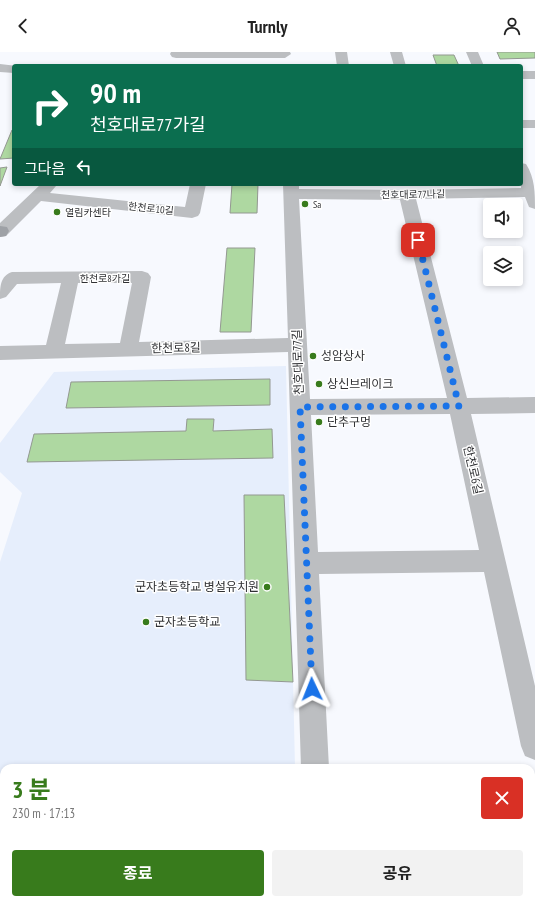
<!DOCTYPE html>
<html lang="ko">
<head>
<meta charset="utf-8">
<style>
	body { margin:0; font-family:"PT Sans Narrow","Noto Sans KR",sans-serif; background:#f2f2f2; color:#222; height:100vh; display:flex; flex-direction:column; font-size:15px; white-space:nowrap }
	* { box-sizing:border-box; margin:0 }
	p { font-size:13px; color:#767676 }
	.icon { flex:none; width:22px; height:22px; fill:none; stroke:currentColor; stroke-width:2; stroke-linecap:round; stroke-linejoin:round }
	.map { position:relative; flex:1; overflow:hidden }
	.details { position:absolute; left:0px; top:712px; width:535px; height:140px; display:flex; flex-direction:column; background:#fff; border-radius:12px 12px 0 0; box-shadow:0 2px 6px #0003 }
	.details>* { flex:none }
	.guide { position:absolute; left:12px; top:12px; width:511px; height:122px; border-radius:4px; box-shadow:0 2px 6px #0003; background:#0b6e4f; color:#fff; overflow:hidden }
	.tools { position:absolute; left:483px; top:146px; display:grid; gap:8px }
	.tools a { display:grid; place-items:center; width:40px; height:40px; border-radius:4px; background:#fff; box-shadow:0 2px 6px #0003; font-size:20px }
	.pin { position:absolute; display:grid; place-items:center; width:34px; height:34px; color:#fff; margin:-17px; border-radius:8px; box-shadow:0 2px 6px #0006 }
	.me { position:absolute; width:44px; margin:-22px; rotate:358deg; stroke-linejoin:round; filter:drop-shadow(0 0 3px #0008) }
	.turn { display:flex; align-items:center; gap:14px; height:84px; padding:0 12px; font-size:18px }
	.turn .icon { width:52px; height:52px; stroke-width:2.5 }
	.turn b { display:block; font-size:28px; line-height:34px }
	.then { display:flex; align-items:center; height:38px; padding:0 12px; background:#0003; gap:8px; font-size:15px }
	.round { display:grid; place-items:center; flex:none; width:42px; height:42px; border-radius:4px; background:#f2f2f2 }
	.overview { display:flex; align-items:center; justify-content:space-between; height:68px; padding:0 12px }
	h1 { font-size:24px; font-weight:700; line-height:30px; color:#387b1c }
	.action { display:flex; gap:8px; margin-top:auto; padding:8px 12px }
	.action a { flex:1; height:46px; border-radius:4px; background:#387b1c; color:#fff; font-size:16px; font-weight:700; line-height:46px; text-align:center }
	.action a+a { background:#f2f2f2; color:#222 }
	header { display:flex; justify-content:space-between; align-items:center; height:52px; padding:0 12px; background:#fff; font-size:18px; font-weight:700 }
	.map>svg:first-child { display:block }
	.built { fill:#e6eefc }
	.building { fill:#aed8a1; stroke:#939891 }
	.lines { fill:none; stroke-linecap:round; stroke-linejoin:round }
	.street { fill:#bcbec1; fill-rule:evenodd }
	.secondary { fill:#9ea1a6; fill-rule:evenodd }
	.route { stroke:#1a73e8; stroke-width:7; stroke-dasharray:0 12.6 }
	.poi-dot { fill:#387b1c; stroke:#fff; stroke-width:1.5 }
	.labels { text-anchor:middle; stroke-width:3; stroke-linejoin:round; paint-order:stroke }
	.far-street-label { font-size:10px; fill:#2f3033; stroke:#fff }
	.far-poi-label { font-size:10px; fill:#2f3033; stroke:#fff; text-anchor:start }
	.street-label { font-size:12px; fill:#2f3033; stroke:#fff }
	.poi-label { font-size:12px; fill:#2f3033; stroke:#fff; text-anchor:start }
</style>
</head>
<body>
<header><svg class="icon" aria-label="back" viewBox="0 0 24 24"><path d="M15 5l-7 7 7 7"/></svg>Turnly<svg class="icon" aria-label="person" viewBox="0 0 24 24"><circle cx="12" cy="8" r="4"/><path d="M4 21q1-7 8-7t8 7"/></svg></header>
<div class="map">
<svg width="535" height="852" viewBox="0 0 535 852">
	<rect width="100%" height="100%" fill="#f7f9fe"/>
	<path class="built" d="M286,314L295,716H4V770H0V510L22,441L0,420V391L54,320Z"/>
	<path class="building" d="M497,0H535V6L500,7Z
		M433,3H454L459,14H437Z
		M12,78H14V106L0,107Z
		M7,115L0,134V116Z
		M232,132H258L257,161H230Z
		M227,196H255L251,280H220Z
		M270,327V353L66,356L71,330Z
		M187,367H214L213,379L272,377L273,406L27,410L34,382L186,379Z
		M244,443H284L293,630L246,628Z"/>
	<g class="lines">
		<path class="street" d="M171,0H290L291,2L285,6H176L172,5L170,2Z
			M335,0H347L349,14H337Z
			M390,0H402L406,14H394Z
			M466,0H478L484,14H472Z
			M0,12L17,14H14V21L0,20Z
			M521,19H535V27H521Z
			M521,68H535V76H521Z
			M521,111L526,112C535,126 535,141 535,157L529,155L525,145L416,147L467,346L535,345V361L471,362L535,634V708L525,704L521,694L484,520L319,522L329,716H301L288,300L0,308V294L46,293L61,231L17,232L6,245L0,247C0,235 0,224 12,220L142,219L148,221L151,225L139,290L288,286L283,132H299V137L407,138L521,136ZM299,147L400,148L447,346L310,347ZM78,231H132L120,291L65,292ZM450,362L479,498L318,500L311,363Z
			M41,132H54L56,134L50,141L185,155L190,132H206L200,161L198,164L192,166L41,149L6,184L0,185V171Z
			M535,734V764L531,766V736Z
			M0,789H4V819H0Z
			M4,832V848H21L20,852H0V834Z
			M331,848H364L366,852H333Z"/>
		<path class="secondary" d="M0,174L7,175L9,179L6,184L0,185Z"/>
	</g>
	<g class="lines">
		<path class="route" d="M312,637L300,355L459,354L418,188"/>
	</g>
	<g class="poi-dot">
		<circle cx="305" cy="152" r="4"/>
		<circle cx="57" cy="160" r="4"/>
		<circle cx="313" cy="304" r="4"/>
		<circle cx="319" cy="332" r="4"/>
		<circle cx="319" cy="370" r="4"/>
		<circle cx="267" cy="535" r="4"/>
		<circle cx="146" cy="570" r="4"/>
	</g>
	<g class="labels">
		<g class="far-street-label">
			<text transform="translate(413 142) rotate(-1)" y="4">천호대로77나길</text>
			<text transform="translate(151 156) rotate(6)" y="4">한천로10길</text>
			<text x="105" y="230">한천로8가길</text>
		</g>
		<g class="far-poi-label">
			<text x="313" y="156">Sa</text>
			<text x="65" y="164">열림카센타</text>
		</g>
		<g class="street-label">
			<text transform="translate(176 296) rotate(-1)" y="4">한천로8길</text>
			<text transform="translate(298 310) rotate(-92)" y="4">천호대로77길</text>
			<text transform="translate(473 418) rotate(77)" y="4">한천로6길</text>
		</g>
		<g class="poi-label">
			<text x="321" y="308">성암상사</text>
			<text x="327" y="336">상신브레이크</text>
			<text x="327" y="374">단추구멍</text>
			<text x="259" y="539" text-anchor="end">군자초등학교 병설유치원</text>
			<text x="154" y="574">군자초등학교</text>
		</g>
	</g>
</svg>
<div class="tools">
<a><svg class="icon" aria-label="sound" viewBox="0 0 24 24"><path d="M4 9h4l5-4v14l-5-4H4zM17 9q2 3 0 6"/></svg></a>
<a><svg class="icon" aria-label="layers" viewBox="0 0 24 24"><path d="M12 4l9 5-9 5-9-5zM3 14l9 5 9-5"/></svg></a>
</div>
<div class="pin" style="left:418px;top:188px;background:#d93025"><svg class="icon" aria-label="arrive" viewBox="0 0 24 24"><path d="M6 21V4h12l-3 4 3 4H6"/></svg></div>
<svg class="me" style="left:312px;top:637px" viewBox="-20 -20 40 40"><path d="M0-17L14 15 0 8-14 15z" fill="#1a73e8" stroke="#fff" stroke-width="4"/></svg>
<div class="guide">
<div class="turn"><svg class="icon" aria-label="right" viewBox="0 0 24 24"><path d="M7 20v-9h11M14 6l5 5-5 5"/></svg><div><b>90 m</b>천호대로77가길</div></div>
<div class="then">그다음<svg class="icon" aria-label="left" viewBox="0 0 24 24"><path d="M17 20v-9H6M10 6l-5 5 5 5"/></svg></div>
</div>
<section class="details">
<div class="overview"><div><h1>3 분</h1><p>230 m · 17:13</p></div><a class="round" style="background:#d93025;color:#fff"><svg class="icon" aria-label="close" viewBox="0 0 24 24"><path d="M6 6l12 12M18 6L6 18"/></svg></a></div>
<div class="action"><a>종료</a><a>공유</a></div>
</section>
</div>
</body>
</html>
